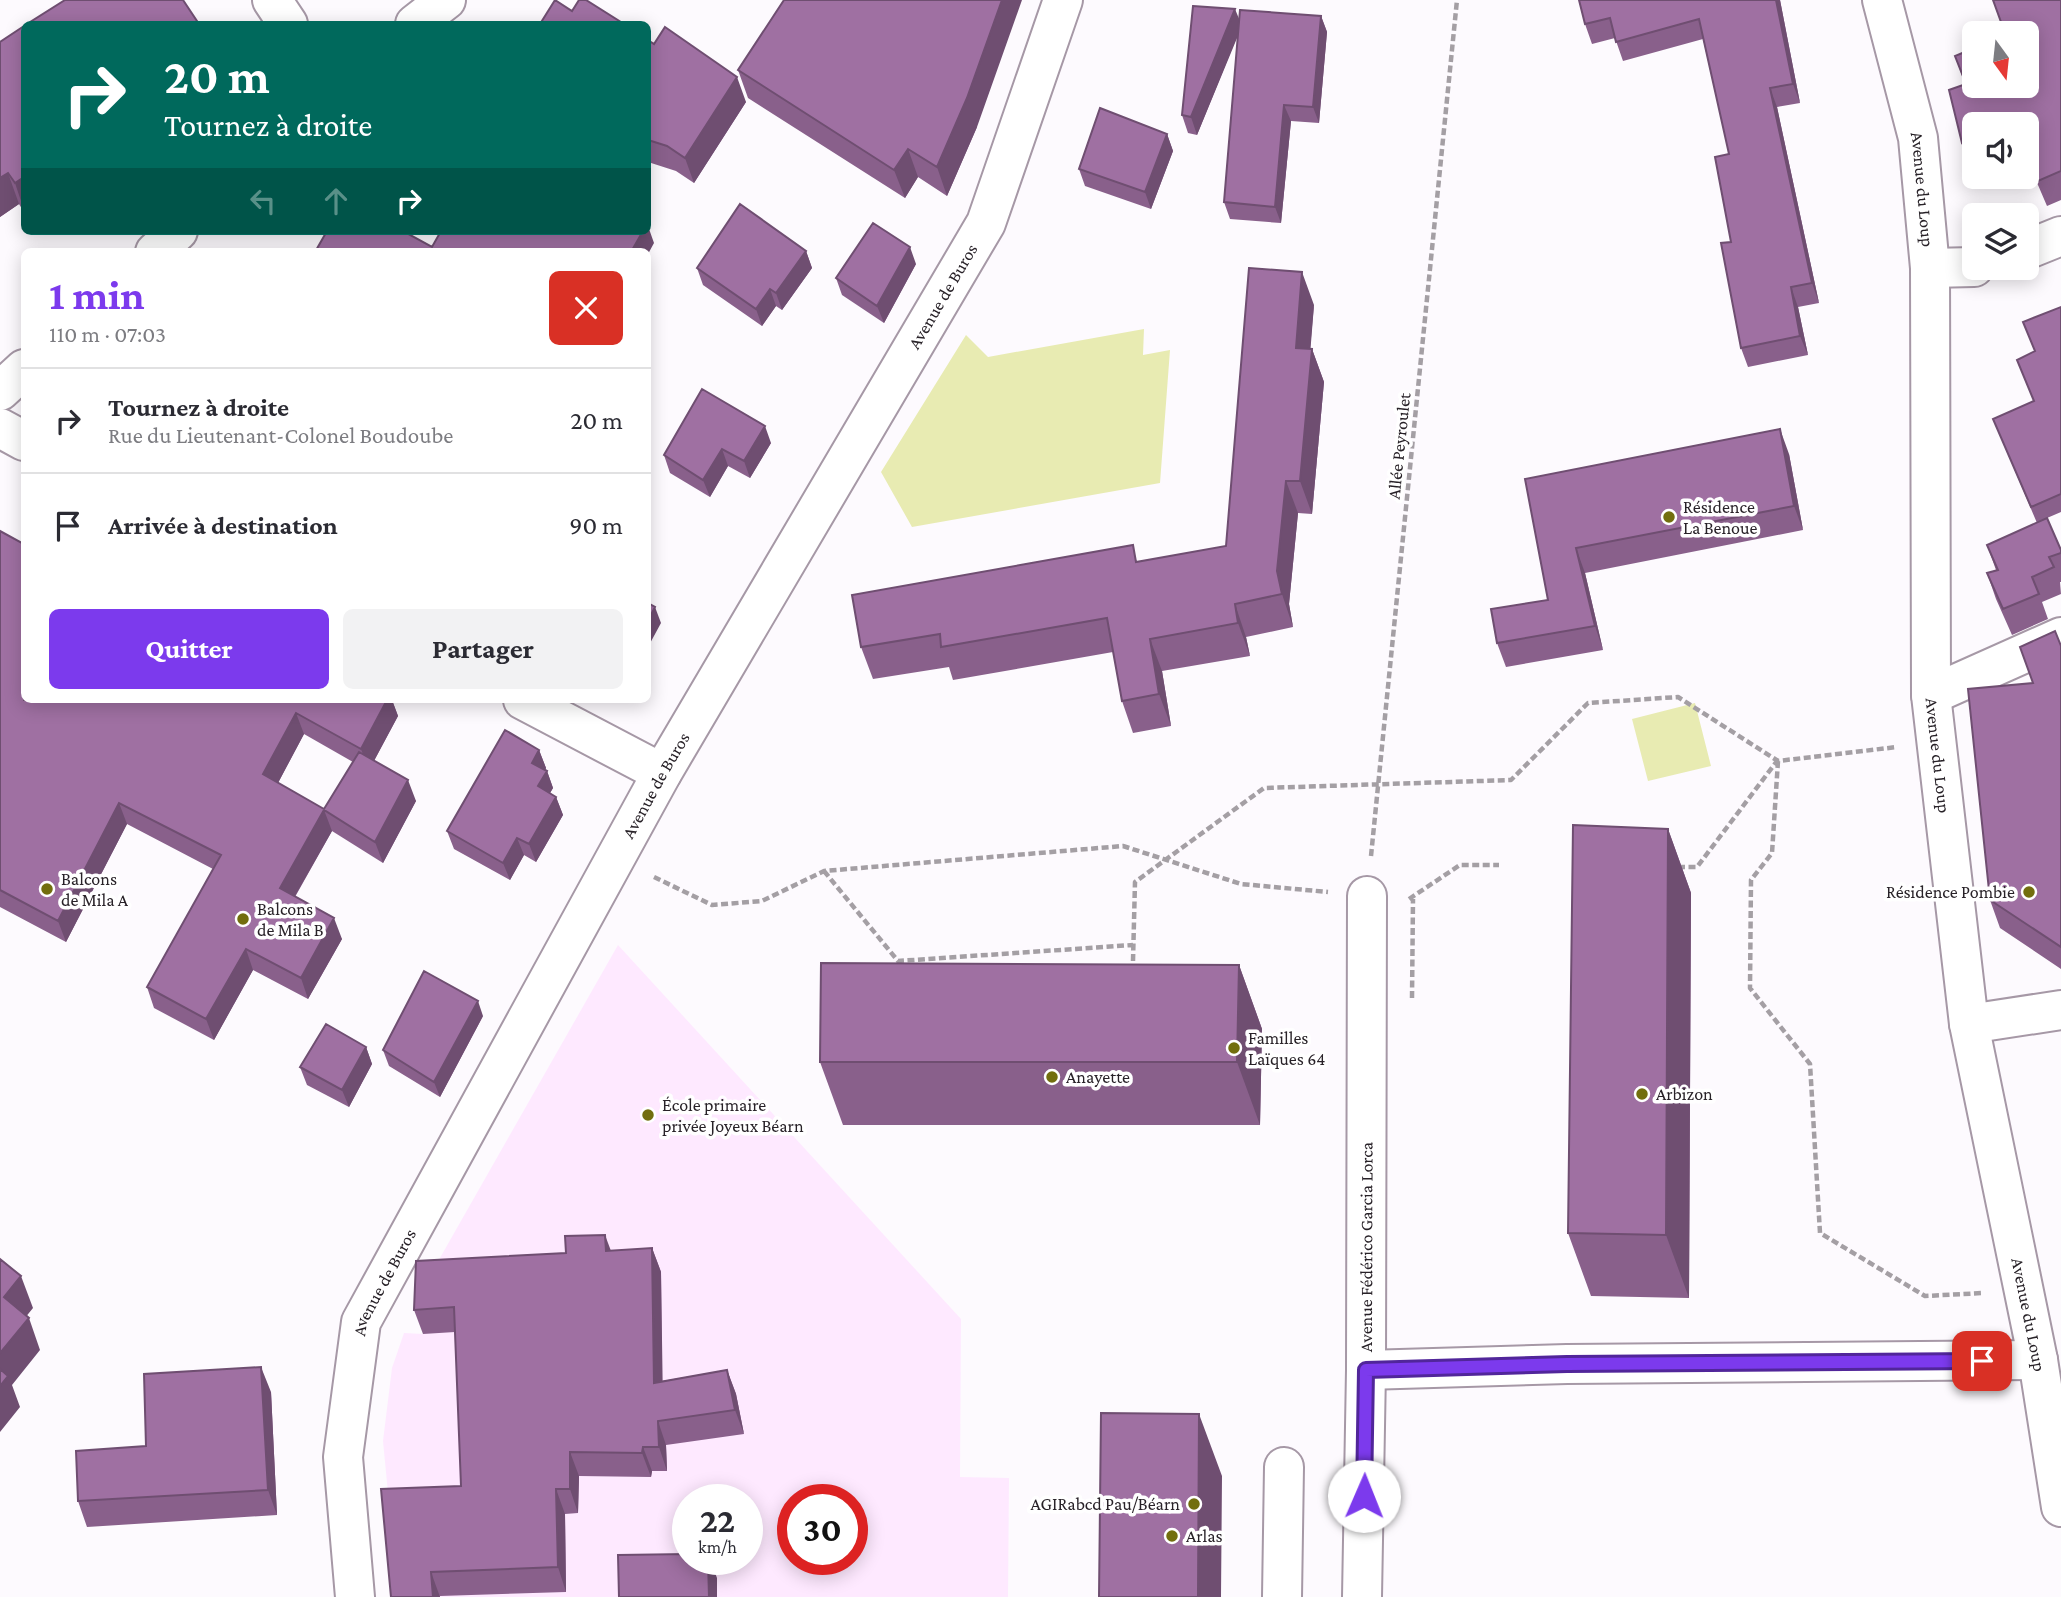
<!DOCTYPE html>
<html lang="fr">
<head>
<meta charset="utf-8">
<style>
	body { margin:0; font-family:"Crimson Pro",serif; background:#f2f2f3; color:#2b2b33; height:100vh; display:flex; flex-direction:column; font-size:26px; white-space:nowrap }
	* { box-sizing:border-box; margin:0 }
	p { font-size:23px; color:#7c7c81 }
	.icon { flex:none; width:38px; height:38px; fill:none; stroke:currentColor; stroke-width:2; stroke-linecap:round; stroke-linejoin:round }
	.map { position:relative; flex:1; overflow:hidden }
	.sheet { position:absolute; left:21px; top:248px; width:630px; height:455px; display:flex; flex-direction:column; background:#fff; border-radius:10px; box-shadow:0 4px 18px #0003 }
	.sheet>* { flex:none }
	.top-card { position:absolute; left:21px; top:21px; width:630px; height:214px; border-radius:10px; box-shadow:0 4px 18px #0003; background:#00695c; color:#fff; overflow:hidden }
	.needle { width:46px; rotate:165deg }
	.fabs { position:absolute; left:1962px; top:21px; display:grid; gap:14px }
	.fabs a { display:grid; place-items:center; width:77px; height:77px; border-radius:10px; background:#fff; box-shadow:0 4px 18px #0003; font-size:35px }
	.speed { position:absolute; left:672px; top:1484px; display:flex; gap:14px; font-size:35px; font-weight:700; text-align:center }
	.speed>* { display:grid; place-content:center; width:91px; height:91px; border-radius:50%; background:#fff; box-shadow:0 4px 18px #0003; line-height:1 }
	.speed small { font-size:18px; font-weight:400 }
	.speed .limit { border:10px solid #d22; background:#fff; color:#111 }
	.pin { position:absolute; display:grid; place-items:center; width:60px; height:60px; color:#fff; margin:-30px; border-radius:14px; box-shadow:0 4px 10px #0006 }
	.me { position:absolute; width:77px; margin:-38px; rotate:1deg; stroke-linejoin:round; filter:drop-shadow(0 0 5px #0008) }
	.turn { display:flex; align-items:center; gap:24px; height:147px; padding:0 28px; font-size:32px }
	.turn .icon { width:91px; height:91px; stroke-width:2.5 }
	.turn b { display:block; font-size:49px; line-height:60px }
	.lanes { display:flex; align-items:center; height:66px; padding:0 28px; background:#0003; justify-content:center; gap:35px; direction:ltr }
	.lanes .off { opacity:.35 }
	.round { display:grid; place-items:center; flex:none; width:74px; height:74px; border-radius:10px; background:#f2f2f3 }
	.summary { display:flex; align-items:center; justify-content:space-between; height:119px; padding:0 28px }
	h1 { font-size:42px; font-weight:700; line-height:52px; color:#7c3aed }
	.action { display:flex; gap:14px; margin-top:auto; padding:14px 28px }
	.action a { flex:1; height:80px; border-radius:10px; background:#7c3aed; color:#fff; font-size:28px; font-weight:700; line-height:80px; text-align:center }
	.action a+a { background:#f2f2f3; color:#2b2b33 }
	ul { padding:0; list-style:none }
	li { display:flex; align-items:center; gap:21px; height:105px; padding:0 28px; border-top:2px solid #e1e1e2 }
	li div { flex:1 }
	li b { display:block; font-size:26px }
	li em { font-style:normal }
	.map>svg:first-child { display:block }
	.built { fill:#fee9ff; fill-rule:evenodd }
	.green { fill:#e8ebb2 }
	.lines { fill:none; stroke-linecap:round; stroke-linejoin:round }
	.minor-casing { stroke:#a698a6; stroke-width:42 }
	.path { stroke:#a49fa4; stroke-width:4.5; stroke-dasharray:7 3.5; stroke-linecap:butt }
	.minor { stroke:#fff; stroke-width:38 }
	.wall { fill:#89608b; fill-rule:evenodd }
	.shaded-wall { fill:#6f4e71 }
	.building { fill:#9f70a2; stroke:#6f4e71; stroke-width:2 }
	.route-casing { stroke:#51269a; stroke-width:18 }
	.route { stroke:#7c3aed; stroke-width:12 }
	.poi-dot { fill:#726e0e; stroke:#fff; stroke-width:2.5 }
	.labels { text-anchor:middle; stroke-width:7; stroke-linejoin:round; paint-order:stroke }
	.street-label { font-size:18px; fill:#282228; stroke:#fff }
	.poi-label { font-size:18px; fill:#282228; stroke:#fff; text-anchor:start }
</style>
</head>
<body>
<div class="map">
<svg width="2061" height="1597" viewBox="0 0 2061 1597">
	<rect width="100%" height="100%" fill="#fdfafe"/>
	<path class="built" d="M618,945L961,1319L960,1477L1009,1478L1008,1597H398L383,1441L392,1368L404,1333L423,1334L424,1286ZM688,1500H747V1559H688ZM793,1500H852V1559H793Z"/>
	<path class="green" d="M1144,329L1143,355L1170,350L1160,483L912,527L881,472L966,335L988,357Z
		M1695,703L1711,766L1648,781L1632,719Z"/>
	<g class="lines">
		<defs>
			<g id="minor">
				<path d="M272,0L288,24"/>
				<path id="s1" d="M1882,0L1918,138L1930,268L1931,695L1969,1024L2038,1360L2061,1507"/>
				<path d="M415,24L446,0"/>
				<path d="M2026,250L2061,236"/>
				<path d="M155,252L178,231"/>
				<path d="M1930,268L1974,267"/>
				<path d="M0,391L24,369"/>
				<path d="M0,428L24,441"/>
				<path d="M1931,695L2061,637"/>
				<path d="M523,700L662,773"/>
				<path d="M1969,1024L2061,1010"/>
				<path d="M1366,1370L1567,1364L2038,1360"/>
				<path id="s2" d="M355,1597L343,1457L361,1322L662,773L986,223L1063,0"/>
				<path d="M1282,1597L1284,1467"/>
				<path id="s3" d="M1362,1597L1366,1370L1367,896"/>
			</g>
		</defs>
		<use href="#minor" class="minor-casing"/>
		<path class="path" d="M1778,761L1772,853L1751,880L1750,988L1810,1064L1820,1233L1925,1296L1983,1293
			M1371,856L1457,0
			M1678,867H1697L1777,761
			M824,871L898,961L1133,945
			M654,877L712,905L762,901L824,871L1123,846L1241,884L1328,892
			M1409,899L1460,865H1499
			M1133,961L1135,882L1264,788L1511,780L1588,703L1678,697L1778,761L1897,747
			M1412,998L1413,899"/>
		<use href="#minor" class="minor"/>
	</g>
	<path class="wall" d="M1579,0H1780L1800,103L1777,107L1819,303L1798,307L1808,355L1748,367L1741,348L1731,242L1729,154L1703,39L1623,61L1615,38L1592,44L1585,24Z
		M2061,0V200L2047,206L2026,157V124H1974V166L1971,168L1962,143L1965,84L1955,56L2026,86Z
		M1321,16L1327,32L1319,123L1291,121L1281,223L1230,219L1224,202L1238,34L1197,135L1188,133L1182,115L1240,21Z
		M24,26V212L19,204L0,217Z
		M648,40L746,102L694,183L676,171L648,162Z
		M738,70L977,127L947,196L918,177L905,198L748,98Z
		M1167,134L1173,151L1151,209L1085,186L1079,169Z
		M806,251L812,268L782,310L776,306L762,326L703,285L697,268Z
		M916,264L884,323L842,295L836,278Z
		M1314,305L1310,349H1312L1324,382L1312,514L1298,513L1289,604L1293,627L1246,637L1250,656L1162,671L1171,726L1133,733L1122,701L1113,652L953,680L949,667L873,679L861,647L1139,562L1226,546Z
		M2061,307V512L2047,518L2061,550V582H2060L2061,594L2042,602L2048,619L2012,635L1996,599L1987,573L1996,570L1987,545L2037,523L1993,419L2034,401L2017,360L2035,352L2023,322Z
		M771,443L750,478L728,466L710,497L670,473L664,455Z
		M1789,454L1803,530L1585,573L1603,650L1506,667L1497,643L1548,600L1525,479Z
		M0,531L24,700H392L398,716L374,761L416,801L383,863L332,831L295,897L342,939L308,999L253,970L214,1040L154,1008L147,987L213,869L127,824L66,942L0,907ZM304,734L353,762L324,809L278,783Z
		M2061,646V969L2000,928L1990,900L2033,683Z
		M539,750L546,768L545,770L547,771L553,788L550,793L556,797L563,815L536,862L524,855L510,880L454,849L447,831Z
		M1668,829L1691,893L1689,1298L1591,1296L1568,1233Z
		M1239,965L1262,1029L1260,1125H843L820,1062Z
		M483,1016L440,1097L389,1066L383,1050Z
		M366,1047L372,1064L349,1107L307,1085L300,1067Z
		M652,1248L661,1272L662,1381L727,1370L736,1394L744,1434L666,1445L667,1471H652L651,1477L579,1476L578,1513L565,1514L566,1592L440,1596V1597H391L461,1486L455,1332L423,1334L414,1310L611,1251Z
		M271,1392L277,1515L87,1527L78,1501L146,1446Z"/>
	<path class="shaded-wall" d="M1002,0H1022L977,127L947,196L937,167Z
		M1776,0H1780L1800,103L1793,84Z
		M1235,9L1242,26L1197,135L1191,117Z
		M1321,16L1327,32L1319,123L1313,107Z
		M737,77L746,102L694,183L685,158Z
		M1770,88L1777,107L1819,303L1812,283Z
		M1284,105L1291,121L1281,223L1275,207Z
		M1167,134L1173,151L1151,209L1145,192Z
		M908,149L918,177L905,198L894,170Z
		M8,173L19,204L0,217V178Z
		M24,177V210L15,183Z
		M648,226L654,243L648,254V252H631L643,231H648Z
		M910,247L916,264L884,323L877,306Z
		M806,251L812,268L782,310L776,293Z
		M1302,272L1314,305L1308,380L1296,348Z
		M1791,287L1798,307L1808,355L1800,336Z
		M770,289L776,306L762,326L756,309Z
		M1312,349L1324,382L1312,514L1300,481Z
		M765,426L771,443L750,478L744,461Z
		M1780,429L1789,454L1803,530L1794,506Z
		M722,449L728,466L710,497L703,480Z
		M1286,481L1298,513L1289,604L1293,627L1282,594L1277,571Z
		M1576,548L1585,573L1603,650L1595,626Z
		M1235,604L1246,637L1250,656L1238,623Z
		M655,607L661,623L648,647V621Z
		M1150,639L1162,671L1171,726L1159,694Z
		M387,700H392L398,716L369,770L361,749Z
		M296,713L304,734L271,796L263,774Z
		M539,750L546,768L539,780L532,763Z
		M547,771L553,788L544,803L538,786Z
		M408,780L416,801L383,863L375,842Z
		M556,797L563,815L536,862L529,844Z
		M119,803L127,824L66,942L58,921Z
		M324,810L332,831L287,910L280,888Z
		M1668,829L1691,893L1689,1298L1666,1235Z
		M517,838L524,855L510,880L503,863Z
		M334,918L342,939L308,999L301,978Z
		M246,949L253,970L214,1040L206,1019Z
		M1239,965L1262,1029L1260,1125L1237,1062Z
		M478,1001L483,1016L440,1097L434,1082Z
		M366,1047L372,1064L349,1107L342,1090Z
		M605,1235L614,1259L606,1251Z
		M652,1248L661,1272L663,1407L654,1383Z
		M21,1276L33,1308L16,1329L4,1297Z
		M29,1318L40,1350L12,1385L20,1407L0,1432V1353Z
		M261,1367L271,1392L277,1515L268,1490Z
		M727,1370L736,1394L744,1434L735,1410Z
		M1199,1414L1222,1476L1221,1597H1198Z
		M658,1421L666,1445L667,1471L659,1447Z
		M643,1447L652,1471L651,1477L642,1453Z
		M570,1452L579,1476L578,1513L570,1489Z
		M556,1489L565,1514L566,1592L558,1567Z
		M708,1559H710L717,1578V1597H709Z
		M431,1572L440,1597H433Z"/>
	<path class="building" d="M65,0H183L199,24H27Z
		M555,0L572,11L579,0H586L624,24H540Z
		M784,0H1002L967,98L937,167L908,149L894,170L738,70Z
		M1579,0H1776L1793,84L1770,88L1812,283L1791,287L1800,336L1741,348L1721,243L1731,242L1715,157L1729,154L1699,19L1616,42L1610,18L1585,24Z
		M1993,0H2061V171L2038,181L2026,154V124H1974V137L1962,143L1949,90L1966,84L1955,56L1974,48V86H2026V33H2005Z
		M1193,6L1235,9L1191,117L1182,115Z
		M1240,10L1321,16L1313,107L1284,105L1275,207L1224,202Z
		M24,26V177L15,183L8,173L0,178V42Z
		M665,27L737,77L685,158L667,146L648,140V40L654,44Z
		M1100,108L1167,134L1145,192L1079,169Z
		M740,204L806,251L776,293L770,289L756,309L697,268Z
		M873,223L910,247L877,306L836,278Z
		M327,231H403L432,247L441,231H643L631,252H315Z
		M1249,268L1302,272L1296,348L1312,349L1300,481H1286L1277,571L1282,594L1235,604L1238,623L1150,639L1159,694L1122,701L1107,618L941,647L940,634L861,647L852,595L1133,545L1136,562L1226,546Z
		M2061,307V494L2031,507L1993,419L2034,401L2017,360L2035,351L2023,322Z
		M702,389L765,426L744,461L722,449L703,480L664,455Z
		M1780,429L1794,506L1576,548L1595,626L1497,643L1491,609L1548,600L1525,479Z
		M2047,518L2061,550V553L2049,557L2054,567L2032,577L2039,594L2003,609L1987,573L1998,570L1987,545Z
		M0,531L24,544V700H387L361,749L296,713L263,774L324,809L359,752L408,780L375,842L324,810L280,888L334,918L301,978L246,949L206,1019L147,987L221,855L119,803L58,921L0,890Z
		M648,603L655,607L648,621Z
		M2055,631L2061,646V947L1990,900L1968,689L2033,683L2020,647Z
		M505,730L539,750L532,763L547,771L538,786L556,797L529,844L517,838L503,863L447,831Z
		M1573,825L1668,829L1666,1235L1568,1233Z
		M821,963L1239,965L1237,1062H820Z
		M424,971L478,1001L434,1082L383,1050Z
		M326,1024L366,1047L342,1090L300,1067Z
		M605,1235L606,1251L652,1248L654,1383L727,1370L735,1410L658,1421L659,1447H643L642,1453L570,1452V1489H556L558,1567L431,1572L433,1597H391L381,1489L461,1486L454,1307L414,1310L416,1261L566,1253L565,1236Z
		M0,1259L21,1276L4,1297L29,1318L0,1353Z
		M261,1367L268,1490L78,1501L76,1451L146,1446L144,1374Z
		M0,1369L8,1376L0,1386Z
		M1101,1413L1199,1414L1198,1597H1099Z
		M688,1554V1559H708L709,1597H619L618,1555Z"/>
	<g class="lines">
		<defs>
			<path id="route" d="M1364,1496L1366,1370L1567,1364L1982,1361"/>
		</defs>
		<use href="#route" class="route-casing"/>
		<use href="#route" class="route"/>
	</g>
	<g class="poi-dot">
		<circle cx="1669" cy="517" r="7"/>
		<circle cx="47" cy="889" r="7"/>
		<circle cx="2029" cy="892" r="7"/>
		<circle cx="243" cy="919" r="7"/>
		<circle cx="1234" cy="1048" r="7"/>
		<circle cx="1052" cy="1077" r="7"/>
		<circle cx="1642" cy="1094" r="7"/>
		<circle cx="648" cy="1115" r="7"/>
		<circle cx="1194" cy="1504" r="7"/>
		<circle cx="1172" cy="1536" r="7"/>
	</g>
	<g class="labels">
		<g class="street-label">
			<text dy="6" stroke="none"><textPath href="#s1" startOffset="194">Avenue du Loup</textPath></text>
			<text dy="6" stroke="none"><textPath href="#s2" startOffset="1456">Avenue de Buros</textPath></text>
			<text transform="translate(1399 446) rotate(-84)" y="6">Allée Peyroulet</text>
			<text dy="6" stroke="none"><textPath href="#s1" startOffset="761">Avenue du Loup</textPath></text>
			<text dy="6" stroke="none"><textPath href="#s2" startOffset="889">Avenue de Buros</textPath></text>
			<text dy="6" stroke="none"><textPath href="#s3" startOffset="350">Avenue Fédérico Garcia Lorca</textPath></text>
			<text dy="6" stroke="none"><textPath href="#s2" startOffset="322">Avenue de Buros</textPath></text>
			<text dy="6" stroke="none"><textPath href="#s1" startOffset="1328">Avenue du Loup</textPath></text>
		</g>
		<g class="poi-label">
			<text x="1683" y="513">Résidence<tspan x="1683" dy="21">La Benoue</tspan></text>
			<text x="61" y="885">Balcons<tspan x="61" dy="21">de Mila A</tspan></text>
			<text x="2015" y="898" text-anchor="end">Résidence Pombie</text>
			<text x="257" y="915">Balcons<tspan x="257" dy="21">de Mila B</tspan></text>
			<text x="1248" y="1044">Familles<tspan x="1248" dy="21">Laïques 64</tspan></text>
			<text x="1066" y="1083">Anayette</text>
			<text x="1656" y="1100">Arbizon</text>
			<text x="662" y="1111">École primaire<tspan x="662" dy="21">privée Joyeux Béarn</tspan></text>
			<text x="1180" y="1510" text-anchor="end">AGIRabcd Pau/Béarn</text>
			<text x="1186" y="1542">Arlas</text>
		</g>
	</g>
</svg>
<div class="fabs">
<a><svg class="needle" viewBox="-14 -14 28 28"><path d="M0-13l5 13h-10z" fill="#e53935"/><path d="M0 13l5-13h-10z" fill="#7c7c81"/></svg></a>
<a><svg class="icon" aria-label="sound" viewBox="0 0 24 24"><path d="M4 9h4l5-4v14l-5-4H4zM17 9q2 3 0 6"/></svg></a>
<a><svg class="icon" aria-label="layers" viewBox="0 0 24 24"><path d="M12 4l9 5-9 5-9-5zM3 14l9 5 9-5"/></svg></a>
</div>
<div class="speed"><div>22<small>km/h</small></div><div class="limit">30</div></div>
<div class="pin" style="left:1982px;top:1361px;background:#d93025"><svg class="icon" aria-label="arrive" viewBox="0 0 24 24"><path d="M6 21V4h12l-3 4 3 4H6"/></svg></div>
<svg class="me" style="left:1364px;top:1496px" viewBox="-20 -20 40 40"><circle r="19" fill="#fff"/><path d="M0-13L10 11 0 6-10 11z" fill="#7c3aed"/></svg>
<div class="top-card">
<div class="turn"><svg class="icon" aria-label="right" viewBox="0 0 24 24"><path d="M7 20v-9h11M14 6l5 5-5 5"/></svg><div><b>20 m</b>Tournez à droite</div></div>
<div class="lanes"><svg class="icon off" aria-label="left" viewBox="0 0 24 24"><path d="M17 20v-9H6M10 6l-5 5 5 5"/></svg><svg class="icon off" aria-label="ahead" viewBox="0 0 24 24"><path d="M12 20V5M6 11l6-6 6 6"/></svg><svg class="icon" aria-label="right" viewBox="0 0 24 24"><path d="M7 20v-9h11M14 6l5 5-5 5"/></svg></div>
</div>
<section class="sheet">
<div class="summary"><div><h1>1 min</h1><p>110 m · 07:03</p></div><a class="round" style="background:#d93025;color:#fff"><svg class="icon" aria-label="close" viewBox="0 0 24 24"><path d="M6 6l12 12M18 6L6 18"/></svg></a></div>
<ul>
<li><svg class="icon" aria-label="right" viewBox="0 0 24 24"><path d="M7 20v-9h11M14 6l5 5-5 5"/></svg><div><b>Tournez à droite</b><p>Rue du Lieutenant-Colonel Boudoube</p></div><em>20 m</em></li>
<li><svg class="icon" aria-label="arrive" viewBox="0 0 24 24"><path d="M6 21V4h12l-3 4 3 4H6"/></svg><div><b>Arrivée à destination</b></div><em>90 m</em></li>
</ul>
<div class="action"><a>Quitter</a><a>Partager</a></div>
</section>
</div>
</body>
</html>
